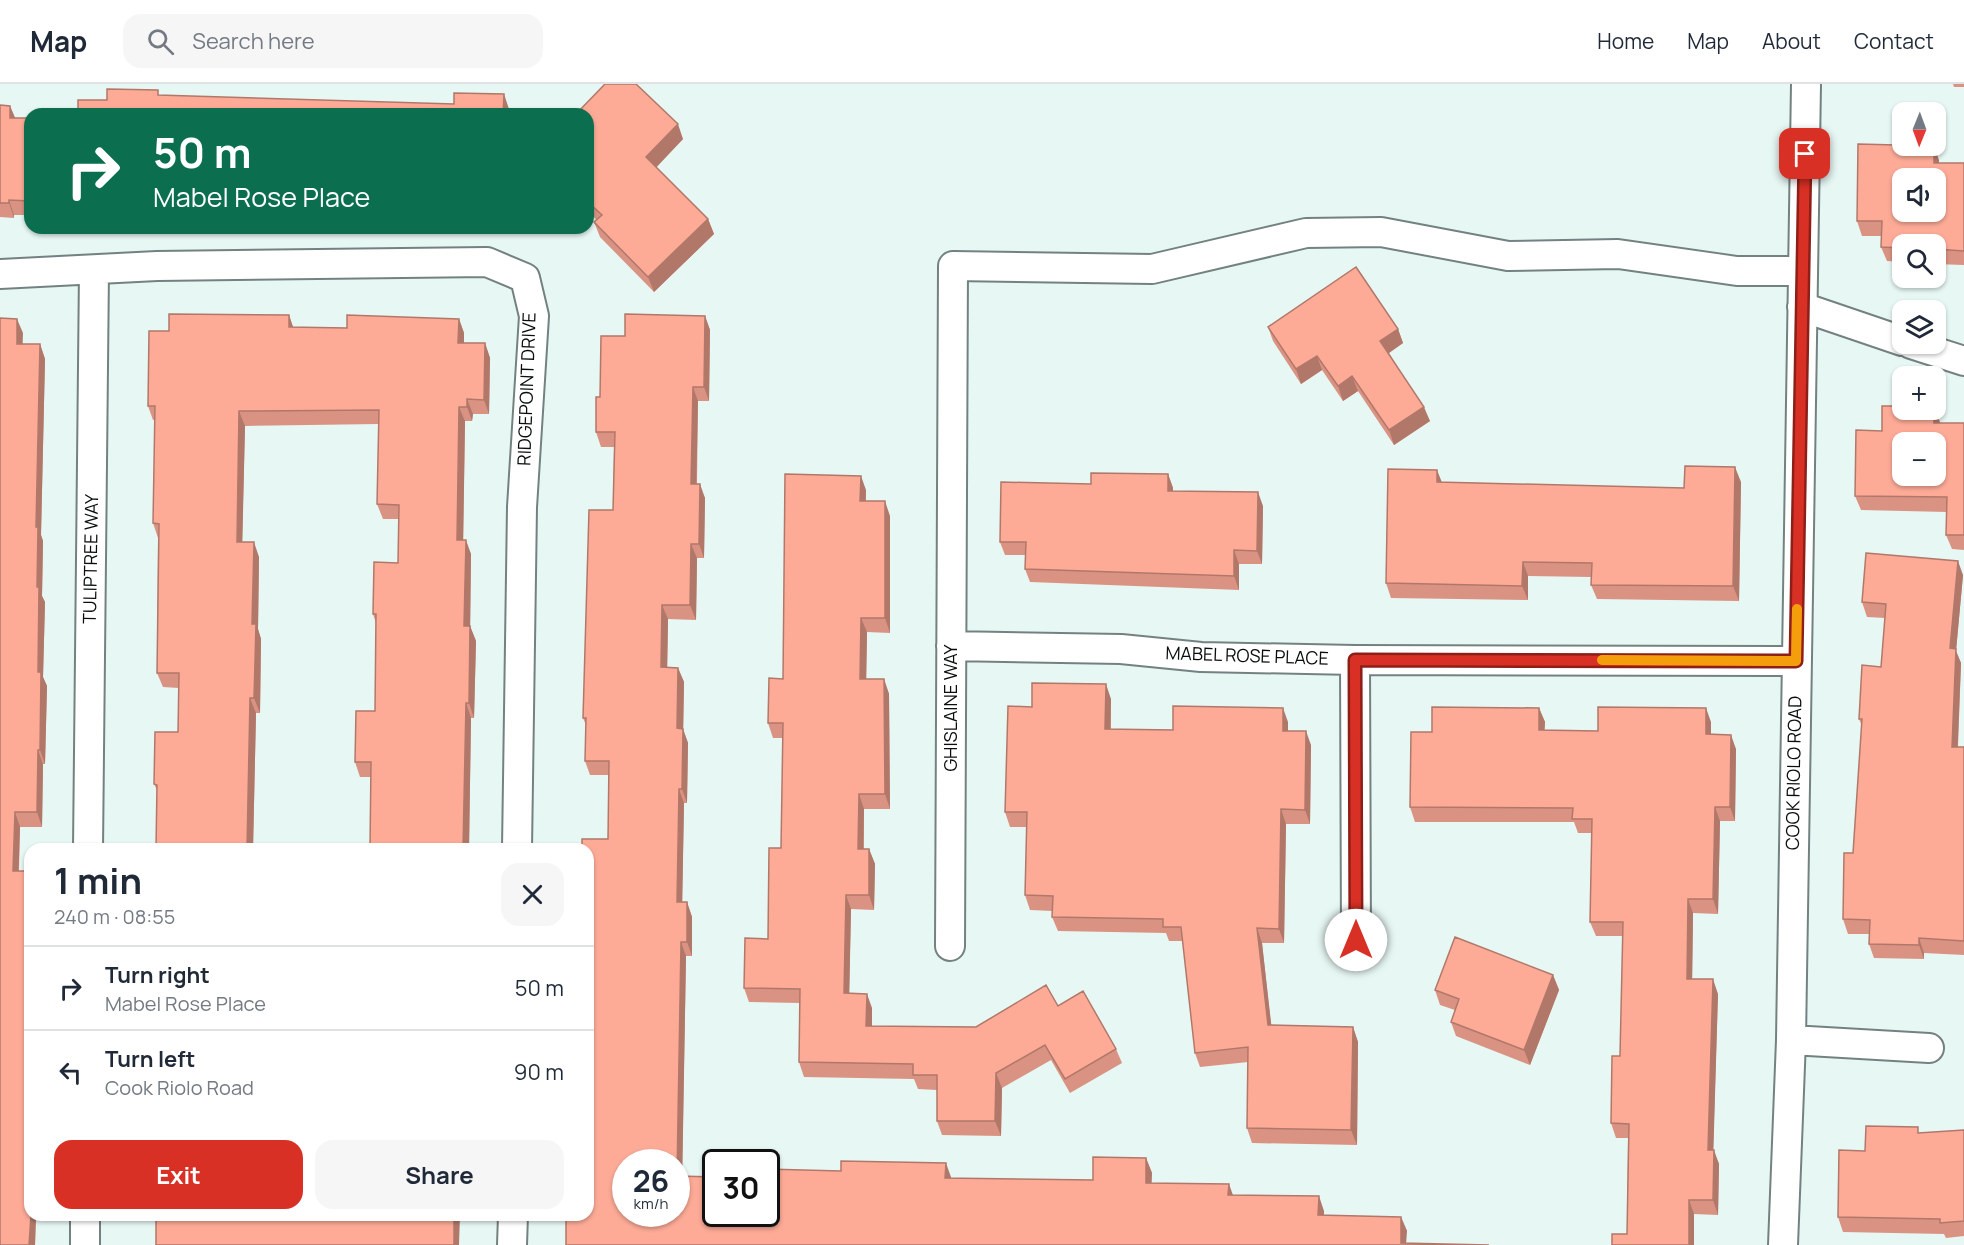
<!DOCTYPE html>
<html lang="en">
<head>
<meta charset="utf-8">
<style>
	body { margin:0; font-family:Manrope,sans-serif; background:#f6f6f7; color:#1f2937; height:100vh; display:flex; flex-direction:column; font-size:22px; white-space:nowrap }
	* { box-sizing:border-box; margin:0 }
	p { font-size:20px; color:#747a83 }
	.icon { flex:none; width:33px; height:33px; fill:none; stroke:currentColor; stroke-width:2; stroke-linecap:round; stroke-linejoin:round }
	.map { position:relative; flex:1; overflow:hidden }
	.panel { position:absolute; left:24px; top:759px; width:570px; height:378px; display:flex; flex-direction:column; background:#fff; border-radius:18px; box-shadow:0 2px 4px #0004 }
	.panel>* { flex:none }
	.top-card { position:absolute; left:24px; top:24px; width:570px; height:126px; border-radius:18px; box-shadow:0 2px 4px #0004; background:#0b6e4f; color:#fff; overflow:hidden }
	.needle { width:39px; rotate:181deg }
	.buttons { position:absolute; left:1892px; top:18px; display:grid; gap:12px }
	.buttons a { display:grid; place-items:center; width:54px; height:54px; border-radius:12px; background:#fff; box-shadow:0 2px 4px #0004; font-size:30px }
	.speed { position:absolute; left:612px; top:1065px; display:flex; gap:12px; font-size:30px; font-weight:700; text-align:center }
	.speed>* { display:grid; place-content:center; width:78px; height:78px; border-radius:50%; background:#fff; box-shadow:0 2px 4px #0004; line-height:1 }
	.speed small { font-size:15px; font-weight:400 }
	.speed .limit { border:3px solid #111; border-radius:9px; background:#fff; color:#111 }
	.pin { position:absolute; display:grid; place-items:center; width:51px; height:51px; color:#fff; margin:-26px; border-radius:12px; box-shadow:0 3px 9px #0006 }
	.me { position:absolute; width:66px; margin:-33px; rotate:0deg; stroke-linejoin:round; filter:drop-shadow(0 0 4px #0008) }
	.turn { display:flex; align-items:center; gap:21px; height:126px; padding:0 30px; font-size:27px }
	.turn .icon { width:78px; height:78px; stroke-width:2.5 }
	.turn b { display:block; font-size:42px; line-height:51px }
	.round { display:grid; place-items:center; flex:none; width:63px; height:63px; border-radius:18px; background:#f6f6f7 }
	.summary { display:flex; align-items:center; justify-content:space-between; height:102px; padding:0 30px }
	h1 { font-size:36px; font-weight:700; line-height:45px }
	.button { display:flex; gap:12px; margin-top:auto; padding:12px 30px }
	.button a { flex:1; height:69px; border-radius:18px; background:#d93025; color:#fff; font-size:24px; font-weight:700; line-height:69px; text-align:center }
	.button a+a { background:#f6f6f7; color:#1f2937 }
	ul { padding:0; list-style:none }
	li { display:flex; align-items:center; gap:18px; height:84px; padding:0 30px; border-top:2px solid #e0e1e3 }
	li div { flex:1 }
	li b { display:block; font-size:22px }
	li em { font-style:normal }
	header { display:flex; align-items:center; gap:36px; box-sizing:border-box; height:84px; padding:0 30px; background:#fff; border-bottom:2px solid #e0e1e3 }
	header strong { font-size:28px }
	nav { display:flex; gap:33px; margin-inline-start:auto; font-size:21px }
	.search { width:420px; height:54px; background:#f6f6f7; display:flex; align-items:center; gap:15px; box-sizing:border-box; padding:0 21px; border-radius:18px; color:#747a83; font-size:22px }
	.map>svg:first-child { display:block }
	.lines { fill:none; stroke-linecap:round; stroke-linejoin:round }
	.street-casing { stroke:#738280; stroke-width:32 }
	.street { stroke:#fff; stroke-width:28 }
	.wall { fill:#da9382 }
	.shaded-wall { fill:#b1786a }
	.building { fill:#fdab97; stroke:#b1786a; stroke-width:1.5; fill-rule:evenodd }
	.route-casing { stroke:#8d1f18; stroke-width:15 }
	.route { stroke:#d93025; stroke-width:10 }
	.slow { stroke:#f59e0b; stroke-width:10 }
	.labels { text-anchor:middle; stroke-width:4.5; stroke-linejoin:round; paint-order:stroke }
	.street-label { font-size:18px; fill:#090e0d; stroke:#fff }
</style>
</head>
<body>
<header>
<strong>Map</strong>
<div class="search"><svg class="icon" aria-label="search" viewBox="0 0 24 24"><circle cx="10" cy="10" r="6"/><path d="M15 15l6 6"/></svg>Search here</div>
<nav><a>Home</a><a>Map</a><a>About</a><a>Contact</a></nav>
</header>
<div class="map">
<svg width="1964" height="1161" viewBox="0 0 1964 1161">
	<rect width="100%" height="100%" fill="#e7f7f4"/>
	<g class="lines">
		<defs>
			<path id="street" d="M0,190L157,182L487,178L525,194L534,232L522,423L517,765
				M1802,223L1902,257
				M1911,260L1964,277
				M951,562L1121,565L1201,573L1355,576L1796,577
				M1355,576L1356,857
				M88,765L94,186
				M950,862L953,182L1152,185L1306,149L1381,148L1508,172L1618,170L1737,187H1803
				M1791,956L1929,964
				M85,1161V1131
				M512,1161L513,1131
				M1783,1161L1791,956L1806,0"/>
		</defs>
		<use href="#street" class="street-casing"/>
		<use href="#street" class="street"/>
	</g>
	<path class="wall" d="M1953,0H1964V3H1954Z
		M0,21L10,22L15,34H30V131H14V134L0,133Z
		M588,30L683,55L656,83L708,135L714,150L654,208L600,153L594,138L597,136L588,128Z
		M1939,76V79H1964V181L1935,180V160H1902V178L1887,177L1881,163V152H1862L1857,137Z
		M289,231L293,243L347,244L459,235L464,249V259H485L490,274L489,330H473L472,337H465L463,456L471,470L470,542L476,557L474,634H471L469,765H370L371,693H360L355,678L375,627L376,539L373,530L398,479L399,435H383L377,420L379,340L245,342L242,458L259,473L258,545L261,555L260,629H256L253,765H156V764L157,706L154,700L178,648L179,604L163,603L157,589L158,454L153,439L155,336H153L148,322L169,247Z
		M705,232L710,246L709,317H698L697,400L705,414L704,474H697L696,536L668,535L667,583L678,584L684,598L683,645L688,659L687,719H684L682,818H687L692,833V872H686L682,1093L951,1094L1093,1096L1146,1074L1152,1089L1151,1099L1233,1111L1324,1127V1131L1401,1133L1407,1147L566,1161L588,1131L608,755L609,691H590L585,677L586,641L583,634L613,426L614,363H601L596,348L600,313L625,252Z
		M1268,243L1398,245L1403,259L1389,269L1430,337L1394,361L1358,307L1343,317L1322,286L1301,300L1273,257Z
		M23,249V260H40L45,275L41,451L43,457L42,512L45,518L43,593L47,602L45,680H43L42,743H20L19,787L30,1131H36L35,1161H0Z
		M1940,338V339H1964V466L1952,465L1946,451L1947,428L1861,426L1855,412L1882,347Z
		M1168,390L1173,404V407L1263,422L1262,480H1239V506L1030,498L1025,485L1026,471H1005L1000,458L1091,400Z
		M1442,398L1684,404L1741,398L1739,517L1597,515L1591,501V493L1528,492V516L1391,514L1386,499Z
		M866,406V417L890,432V549L867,548L866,595H884L889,610L890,725H864V765H869L875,780L874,826L851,825L849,910L872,924V942L976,943L1058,922L1116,965L1122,979L1070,1009L1051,976L1002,1004L1001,1052L942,1051L937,1037V1006L918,1005L914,995L804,993L799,978L800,919L749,918L744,904L768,855L781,764L783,654H773L768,639L783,595Z
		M1963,491L1956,567L1961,579L1958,663H1964V871L1924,869V875L1874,874L1869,860V850H1848L1843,835L1853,769L1862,642L1859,635L1881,583L1885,534L1867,533L1862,518Z
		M1111,615V645L1173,646L1288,638V647L1311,661L1310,740H1286L1284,859H1262L1271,941L1353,943L1358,958L1357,1061L1252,1059L1247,1044L1248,978L1200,983L1195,969L1183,857H1169L1166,849L1058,847L1052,833L1053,827L1030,826L1025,811L1027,743H1010L1005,728L1032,623Z
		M1539,624L1545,638L1544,646L1598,647L1711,638V650L1736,665L1735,737H1720L1718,830L1693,829L1692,895L1718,910L1713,1066L1719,1080L1718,1131L1694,1130V1161H1612L1627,1150L1628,1054H1616L1611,1039L1620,972L1623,852H1596L1590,838L1592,749H1578L1574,738H1415L1410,723L1432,648Z
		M1553,891L1559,906L1530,981L1456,952L1451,938L1455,926L1440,921L1435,906Z
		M1964,1046V1152L1946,1154L1944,1150L1843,1148L1838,1133L1865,1067L1920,1049Z"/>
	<path class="shaded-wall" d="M504,10L509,25V30H503Z
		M10,22L16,36L10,34Z
		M678,40L683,55L652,88L646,73Z
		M1934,62L1939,76V93L1934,79Z
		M9,116L14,131V134L9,119Z
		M708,135L714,150L654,208L648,193Z
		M289,231L294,246L289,243Z
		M705,232L710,246L709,317L704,303Z
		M17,235L23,249L22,274L17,260Z
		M459,235L464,249V273L458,259Z
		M1398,245L1403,259L1386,271L1380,257Z
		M485,259L490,274L489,330L484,316Z
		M40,260L45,275L41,451L43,457L42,512L45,518L43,593L47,602L45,680L40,666L38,588L36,443Z
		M1317,272L1322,286L1301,300L1296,285Z
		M1352,292L1358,307L1343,317L1338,302Z
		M693,303L698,317L696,414L691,400Z
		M467,315L473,330L472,337L467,323Z
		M459,323L465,337L463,470L457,456Z
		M1424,323L1430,337L1394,361L1389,346Z
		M1935,325L1940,338L1939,353L1934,339V326Z
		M239,327L245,342L242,473L237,458Z
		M1735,383L1741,398L1739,517L1733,502Z
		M1437,386L1443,401L1437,398Z
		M1168,390L1173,404V420L1168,407Z
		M861,392L866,406L865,432L860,417Z
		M700,400L705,414L704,474L699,460Z
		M1258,408L1263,422L1262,480L1257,467Z
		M885,417L890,432V549L885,534Z
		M466,456L471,470L470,557L464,542Z
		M254,458L259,473L258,545L261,555L260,629L254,614L252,540Z
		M691,460L697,474L696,536L690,521Z
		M1234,466L1239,480V506L1234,492Z
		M1958,477L1963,491L1956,567L1961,579L1957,678L1952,663L1950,564Z
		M1523,478L1528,492V516L1522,502Z
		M662,521L668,535L667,598L661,583Z
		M861,534L867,548L866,609L860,595Z
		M470,542L476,557L474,634L469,619Z
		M678,584L684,598L683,659L677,644Z
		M884,595L889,610L890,725L885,710Z
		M1106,600L1111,615L1110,659L1105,645Z
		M250,614L256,629L253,765H247Z
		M466,619L471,634L469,765H463Z
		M1283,624L1288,638V661L1283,647Z
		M1539,624L1545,638L1544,661L1539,646Z
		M1706,624L1711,638V665L1706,650Z
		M683,645L688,659L687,719L682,705Z
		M1306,647L1311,661L1310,740L1305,726Z
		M1731,651L1736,665L1735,737L1730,723Z
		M38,666L43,680L42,743L37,728Z
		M679,705L684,719L682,833L677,818Z
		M859,710L864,725L863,780L858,765Z
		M1715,723L1720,737L1718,830L1713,815Z
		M1281,725L1286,740L1284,859L1279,845Z
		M15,728L20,743L18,802L13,787Z
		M869,765L875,780L874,826L869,811Z
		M846,811L851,825L849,924L844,909Z
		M1688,815L1693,829L1692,909L1687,895Z
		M687,818L692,833V872L687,858Z
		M1257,844L1262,859L1273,956L1268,941Z
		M1919,854L1924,869V875L1919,861Z
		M681,858L686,872L682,1107L677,1092Z
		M1553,891L1559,906L1530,981L1524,966Z
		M1713,895L1718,910L1713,1080L1708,1066Z
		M867,910L872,924V957L866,942Z
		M1353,943L1358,958L1357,1061L1351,1046Z
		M996,989L1002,1004L1001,1052L995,1037Z
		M1714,1066L1719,1080L1718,1131L1713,1116Z
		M1146,1074L1152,1089L1151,1114L1146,1099Z
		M946,1079L951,1093V1108L945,1094Z
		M1229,1100L1234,1114L1228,1111Z
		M1319,1112L1324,1127V1146L1318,1131Z
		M1689,1116L1694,1130V1161H1689Z
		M31,1131H36L35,1161H29Z
		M454,1131H460L459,1161H454Z
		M1401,1133L1407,1147L1406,1161L1401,1159Z"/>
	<path class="building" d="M605,0H636L678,40L646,73L708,135L648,193L594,138L602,131L588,118V30H576Z
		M107,5L158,6V11L454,20V9L504,10L503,30H78V16H107Z
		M0,21L10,22V34H30V117L9,116V119H0Z
		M1858,60L1934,62V79H1964V167L1935,165V160H1902V164L1881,163L1882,137H1857ZM1902,94H1935V128H1902Z
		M1356,183L1398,245L1380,257L1424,323L1389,346L1352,292L1338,302L1317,272L1296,285L1268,243Z
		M169,230L289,231V243L347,244V231L459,235L458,259H485L484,316L467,315V323H459L457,456H466L464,542H470L469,619H466L463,765H370L371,678H355L356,627H375L376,530H373L374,478L398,479L399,421L377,420L379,326L239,327L237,458H254L252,540H256L254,614H250L247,765H177V764H156L157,701L154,700L155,648H178L179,589H157L159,440L153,439L155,322H148L149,247H169Z
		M625,230L705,232L704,303H693L691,400H700L699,460H691L690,521H662L661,583L678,584L677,644L683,645L682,705H679L677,818H687V858H681L677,1092L716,1093V1130H766V1085L841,1087V1077L946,1079L945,1094L1093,1096V1073L1146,1074V1099L1229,1100L1228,1111L1319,1112L1318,1131L1401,1133V1159L1489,1161H566V1131H588V765H582V755H608L609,677H585L586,634H583L589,426H613L615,348H596V313H600L601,252H625ZM626,1078H676V1130H626Z
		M0,234L17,235V260H40L36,443H38L37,503H39L38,588H41L40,666H38L37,728H15L13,787H30L31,1131L29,1161H0Z
		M1882,322H1902V326H1934V339H1964V451H1946L1947,413L1855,412L1856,346L1882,347ZM1902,358H1935V392H1902Z
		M1685,382L1735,383L1733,502L1591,501L1592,479L1523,478L1522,502L1386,499L1388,385L1437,386V398L1684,404Z
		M1091,389L1168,390V407L1258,408L1257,467L1234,466V492L1025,485L1026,458H1000L1001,398L1091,400Z
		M785,390L861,392L860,417H885V534H861L860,595H884L885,710H859L858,765H869V811H846L844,909L867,910L866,942L976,943L1046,901L1058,922L1083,907L1116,965L1065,995L1045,961L996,989L995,1037H937V991H913V980L799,978L800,905L744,904L745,854L768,855L769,764H781L783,639H768L769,594L783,595Z
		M1866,469L1958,477L1950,564L1956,565L1952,663H1964V857L1919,854V861L1869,860L1870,836L1843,835L1844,769H1853L1862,635H1859L1862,581L1881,583L1886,520L1862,518Z
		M1032,599L1106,600L1105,645L1173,646V622L1283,624V647H1306L1305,726L1281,725L1279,845L1257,844L1268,941L1353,943L1351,1046L1247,1044L1248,963L1195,969L1181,843H1163V835L1052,833L1053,812L1025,811L1027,728H1005L1008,622L1032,623Z
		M1432,623L1539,624V646L1598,647V623L1706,624V650L1731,651L1730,723H1715L1713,815H1688L1687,895H1713L1708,1066H1714L1713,1116H1689V1161H1612V1150H1627L1629,1040L1611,1039L1612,972H1620L1623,838H1590L1592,735H1572L1573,724L1410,723L1411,648H1432Z
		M1455,853L1553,891L1524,966L1451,938L1459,915L1435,906Z
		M1866,1042L1918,1043V1049L1964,1046V1137L1940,1139V1135L1838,1133L1839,1066L1865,1067Z
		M156,1131H454V1161H156Z"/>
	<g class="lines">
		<defs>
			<path id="route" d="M1356,856L1355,576L1796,577L1805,70"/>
		</defs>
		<use href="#route" class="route-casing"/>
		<use href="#route" class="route"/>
		<path class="slow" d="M1602,576L1796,577L1797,525"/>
	</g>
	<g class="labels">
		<g class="street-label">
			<text transform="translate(527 305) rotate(-88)" y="6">RIDGEPOINT DRIVE</text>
			<text transform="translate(91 475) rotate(-89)" y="6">TULIPTREE WAY</text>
			<text transform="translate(1247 572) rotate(2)" y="6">MABEL ROSE PLACE</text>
			<text transform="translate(951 624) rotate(-90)" y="6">GHISLAINE WAY</text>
			<text transform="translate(1794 689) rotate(-89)" y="6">COOK RIOLO ROAD</text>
		</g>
	</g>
</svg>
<div class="buttons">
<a><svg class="needle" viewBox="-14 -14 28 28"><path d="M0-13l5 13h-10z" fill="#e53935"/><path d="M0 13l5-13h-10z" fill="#747a83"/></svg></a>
<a><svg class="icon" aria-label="sound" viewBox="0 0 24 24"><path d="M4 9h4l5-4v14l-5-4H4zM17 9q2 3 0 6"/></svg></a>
<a><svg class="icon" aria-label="search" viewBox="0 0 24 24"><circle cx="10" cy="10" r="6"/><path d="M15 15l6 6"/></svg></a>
<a><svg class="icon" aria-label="layers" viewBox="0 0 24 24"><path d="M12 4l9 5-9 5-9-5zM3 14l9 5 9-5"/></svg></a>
<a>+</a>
<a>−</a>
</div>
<div class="speed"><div>26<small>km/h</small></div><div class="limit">30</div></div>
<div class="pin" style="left:1805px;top:70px;background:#d93025"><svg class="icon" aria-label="arrive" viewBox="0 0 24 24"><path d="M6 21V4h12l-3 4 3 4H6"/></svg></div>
<svg class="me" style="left:1356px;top:856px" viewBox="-20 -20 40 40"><circle r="19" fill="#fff"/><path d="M0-13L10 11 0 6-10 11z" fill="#d93025"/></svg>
<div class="top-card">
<div class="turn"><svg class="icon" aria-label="right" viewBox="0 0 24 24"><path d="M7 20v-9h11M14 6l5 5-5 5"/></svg><div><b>50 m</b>Mabel Rose Place</div></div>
</div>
<section class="panel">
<div class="summary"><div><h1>1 min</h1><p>240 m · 08:55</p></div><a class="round"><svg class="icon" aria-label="close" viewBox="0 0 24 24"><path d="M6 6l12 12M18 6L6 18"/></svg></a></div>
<ul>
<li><svg class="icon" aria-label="right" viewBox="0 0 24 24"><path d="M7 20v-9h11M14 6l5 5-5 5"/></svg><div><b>Turn right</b><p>Mabel Rose Place</p></div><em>50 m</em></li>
<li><svg class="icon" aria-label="left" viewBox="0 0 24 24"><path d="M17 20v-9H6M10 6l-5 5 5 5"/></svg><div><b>Turn left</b><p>Cook Riolo Road</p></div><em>90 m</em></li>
</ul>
<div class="button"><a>Exit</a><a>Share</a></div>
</section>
</div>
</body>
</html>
